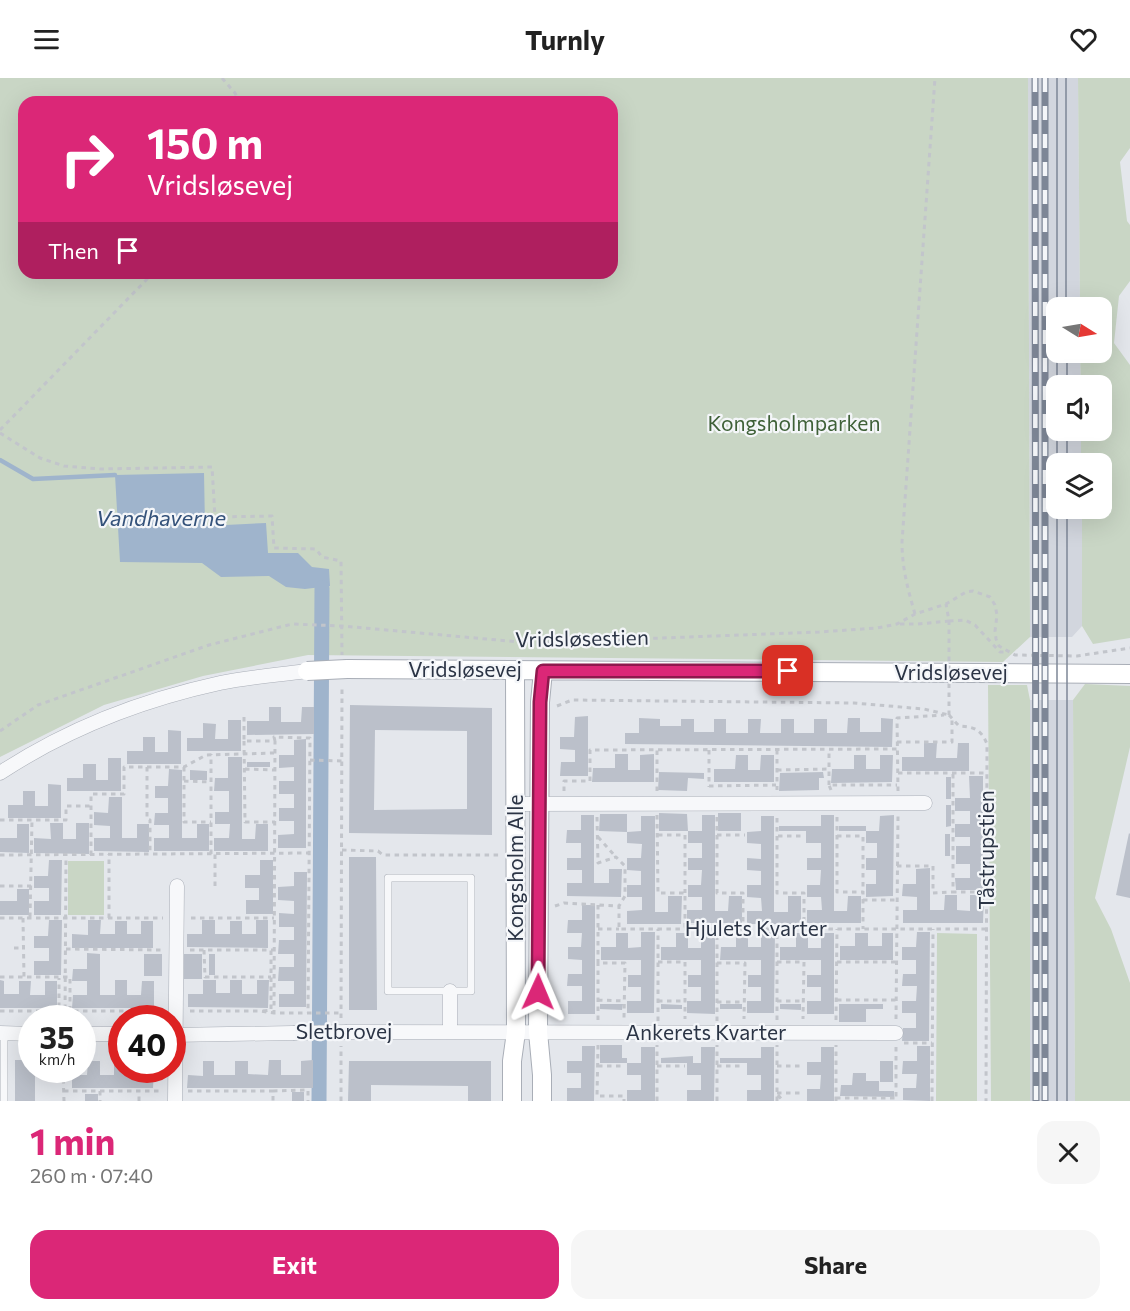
<!DOCTYPE html>
<html lang="en">
<head>
<meta charset="utf-8">
<style>
	body { margin:0; font-family:Commissioner,sans-serif; background:#f6f6f6; color:#222; height:100vh; display:flex; flex-direction:column; font-size:22px; white-space:nowrap }
	* { box-sizing:border-box; margin:0 }
	p { font-size:20px; color:#767676 }
	.icon { flex:none; width:33px; height:33px; fill:none; stroke:currentColor; stroke-width:2; stroke-linecap:round; stroke-linejoin:round }
	.map { position:relative; height:1023px; overflow:hidden }
	.sheet { display:flex; flex-direction:column; background:#fff; flex:1 }
	.sheet>* { flex:none }
	.hud { position:absolute; left:18px; top:18px; width:600px; height:183px; border-radius:18px; box-shadow:0 6px 24px #0002; background:#db2777; color:#fff; overflow:hidden }
	.needle { width:39px; rotate:101deg }
	.fabs { position:absolute; left:1046px; top:219px; display:grid; gap:12px }
	.fabs a { display:grid; place-items:center; width:66px; height:66px; border-radius:12px; background:#fff; box-shadow:0 6px 24px #0002; font-size:30px }
	.speed { position:absolute; left:18px; top:927px; display:flex; gap:12px; font-size:30px; font-weight:700; text-align:center }
	.speed>* { display:grid; place-content:center; width:78px; height:78px; border-radius:50%; background:#fff; box-shadow:0 6px 24px #0002; line-height:1 }
	.speed small { font-size:15px; font-weight:400 }
	.speed .limit { border:9px solid #d22; background:#fff; color:#111 }
	.pin { position:absolute; display:grid; place-items:center; width:51px; height:51px; color:#fff; margin:-26px; border-radius:12px; box-shadow:0 3px 9px #0006 }
	.me { position:absolute; width:66px; margin:-33px; rotate:1deg; stroke-linejoin:round; filter:drop-shadow(0 0 4px #0008) }
	.turn { display:flex; align-items:center; gap:21px; height:126px; padding:0 30px; font-size:27px }
	.turn .icon { width:78px; height:78px; stroke-width:2.5 }
	.turn b { display:block; font-size:42px; line-height:51px }
	.then { display:flex; align-items:center; height:57px; padding:0 30px; background:#0003; gap:12px; font-size:22px }
	.round { display:grid; place-items:center; flex:none; width:63px; height:63px; border-radius:18px; background:#f6f6f6 }
	.overview { display:flex; align-items:center; justify-content:space-between; height:102px; padding:0 30px }
	h1 { font-size:36px; font-weight:700; line-height:45px; color:#db2777 }
	.primary-button { display:flex; gap:12px; margin-top:auto; padding:12px 30px }
	.primary-button a { flex:1; height:69px; border-radius:18px; background:#db2777; color:#fff; font-size:24px; font-weight:700; line-height:69px; text-align:center }
	.primary-button a+a { background:#f6f6f6; color:#222 }
	header { display:flex; justify-content:space-between; align-items:center; height:78px; padding:0 30px; background:#fff; font-size:27px; font-weight:700 }
	.map>svg:first-child { display:block }
	.built { fill:#d2d6de }
	.green { fill:#c9d6c5; fill-rule:evenodd }
	.water { fill:#9fb4cc }
	.lines { fill:none; stroke-linecap:round; stroke-linejoin:round }
	.stream { stroke:#9fb4cc; stroke-width:4.5 }
	.canal { stroke:#9fb4cc; stroke-width:15 }
	.building { fill:#bbc0ca; fill-rule:evenodd }
	.lane-casing { stroke:#a9aeb7; stroke-width:8 }
	.street-casing { stroke:#a9aeb7; stroke-width:15 }
	.secondary-casing { stroke:#a9aeb7; stroke-width:20 }
	.path { stroke:#c2c5cb; stroke-width:3; stroke-dasharray:4.5 4.5; stroke-linecap:butt }
	.lane { stroke:#f7f8fa; stroke-width:7 }
	.street { stroke:#f7f8fa; stroke-width:14 }
	.secondary { stroke:#fff; stroke-width:18 }
	.tram { stroke:#7d8696; stroke-width:1.5 }
	.rail-casing { stroke:#7d8696; stroke-width:7 }
	.rail { stroke:#f4f6f9; stroke-width:4.5; stroke-dasharray:14; stroke-linecap:butt }
	.street-bridge-casing { stroke:#a9aeb7; stroke-width:15; stroke-linecap:butt }
	.secondary-bridge-casing { stroke:#a9aeb7; stroke-width:20; stroke-linecap:butt }
	.path-bridge { stroke:#c2c5cb; stroke-width:3; stroke-dasharray:4.5 4.5; stroke-linecap:butt }
	.street-bridge { stroke:#f7f8fa; stroke-width:14 }
	.secondary-bridge { stroke:#fff; stroke-width:18 }
	.route-casing { stroke:#8e194d; stroke-width:15 }
	.route { stroke:#db2777; stroke-width:10 }
	.labels { text-anchor:middle; stroke-width:4.5; stroke-linejoin:round; paint-order:stroke }
	.park-label { font-size:21px; fill:#3f6138; stroke:#f4f6f9 }
	.street-label { font-size:21px; fill:#2b3445; stroke:#f4f6f9 }
	.water-label { font-size:22px; font-style:italic; fill:#34527a; stroke:#f4f6f9 }
</style>
</head>
<body>
<header><svg class="icon" aria-label="menu" viewBox="0 0 24 24"><path d="M4 6h16M4 12h16M4 18h16"/></svg>Turnly<svg class="icon" aria-label="heart" viewBox="0 0 24 24"><path d="M12 20l-8-8c-3-5 5-10 8-4 3-6 11-1 8 4z"/></svg></header>
<div class="map">
<svg width="1130" height="1023" viewBox="0 0 1130 1023">
	<rect width="100%" height="100%" fill="#e4e7ec"/>
	<path class="built" d="M1028,0H1078L1080,229L1056,230V274L1080,275L1081,307L1056,308V352L1081,353V385L1056,386V430L1082,431V548L1072,559H1030Z
		M1030,622H1073L1075,1023H1030Z"/>
	<path class="green" d="M0,0H1028L1030,559L1003,584L308,577L203,598L104,627L0,679ZM24,24H612V195H24Z
		M1078,0H1130V70L1120,84L1127,143L1130,147V203L1119,218L1114,265L1130,287V560L1093,566L1082,548V431L1101,430V386L1081,385V353L1101,352V308L1081,307L1080,275L1101,274V230L1080,229Z
		M1085,606L1130,608V669L1095,820L1111,851L1130,905V1023H1075L1073,622Z
		M988,607H1027L1030,622V1023H991Z
		M68,783H104V837H68Z
		M937,855L977,856V1023H936Z"/>
	<path class="water" d="M204,395L205,448L266,445L268,475H298L312,489L329,491L330,508L305,511L286,509L269,498L221,499L202,485L120,484L115,397Z"/>
	<g class="lines">
		<path class="stream" d="M0,382L33,401L115,397"/>
		<path class="canal" d="M319,1023L322,510"/>
	</g>
	<path class="building" d="M350,627L492,630V757L349,755ZM375,652L467,653V731L374,732Z
		M269,629H281V644H301L302,629H314V656L247,657V643H269Z
		M588,638V698H560L561,684H575V672L560,671V659H574L575,639Z
		M639,640L660,641V648H681V641H694V654H714V641H726V655H748V641H761L760,655H781V641H794V655H814V641H827V655H847L848,640H860V654H881V640L893,641L892,669L625,666V655H639Z
		M228,642H241V673H187V660H203V645L216,646L215,661H228Z
		M168,652L181,653V686H127V673H143V659H155V674H168Z
		M306,661V770H278V757L294,756V743H279V730H294V716H279V703H294V689L279,690V677H294V662Z
		M924,665H937L936,680H957L958,665H969V693H902V679H924Z
		M615,676H628V692H640V677L654,676V704H592L593,690H615Z
		M736,677H748V692H760L761,677H774V704H714V691H735Z
		M854,677H866V691H880V677H893L892,704L831,705L832,691H854Z
		M228,679H242V761H255L256,746H268V773H214V760H229L230,746H215V734H229V713H214L215,700H228Z
		M108,680H121V713H67V700H83V686H96V702H108Z
		M247,684H270V689H247Z
		M169,691L182,692V760H197V746H209V773H154V760H169V747H154L155,735H168V720H155V708H168Z
		M190,692L207,693V702H190Z
		M659,694L704,695V701L688,700L687,713L658,712Z
		M823,694L824,700H819V712L779,713L780,695Z
		M969,698H983V812H956L955,800H970V786H956V768H970V759H955V746H970V733H955V720H970Z
		M946,699H951V721H946Z
		M48,706L61,707V740H8V727H23V713H35V728H48Z
		M109,719H122V760H137V746H149V774L94,773V760H110V748L94,747V734L108,735Z
		M946,727H951V748L946,749Z
		M659,735L687,736L688,753H659Z
		M718,735H741V753H718Z
		M600,736H627V754L641,753V738H655V834H668V818H682L681,846H627V833L642,832V819H627V807H641V793L627,792V780H641L642,766L627,765V754L599,753Z
		M581,737H594V805H609V791H622L621,819L567,818V805H582V792H567V780H581V765H566L567,752H581Z
		M702,737H715V833H728L729,818H742V845H687V832H702V819H688V807H701L702,792H688V780H702V765H688V753H702Z
		M821,737H834V833H847L848,818H861V845H807V832H822L821,819H807V807H820L821,792H807V780H821V765H806V753H779V748H821Z
		M894,737L893,818L866,819V806H876V792H866V780H877V765H866V753H879L880,738Z
		M761,738H774V834H788V818H801V846H747V833H762L761,820L747,819V807H761V793L747,792V780L761,781V766L747,765V754L761,753Z
		M50,745H63V761H76V745H89V776L34,775V760L51,761Z
		M17,746H29V775L0,774V760H17Z
		M839,748H866V753H839Z
		M1129,755L1130,756V820L1116,817Z
		M945,756H950V778H945Z
		M349,779H376L377,932H349Z
		M49,782H62L61,837H34V823H49V810H34V798H48Z
		M260,782H273V836H246V822H259V810H245V797H260Z
		M930,790V832H944L945,817H957V832L970,833V817H984L983,845H903V832H917V819L902,818L903,806H916V791Z
		M294,794H307L306,929H279V916H294V903H278L279,889H294V876H278L279,862H294V849H279V835L294,836V823L278,822V809L294,808Z
		M17,811H29V837H0V823H17Z
		M582,827H595V936H568V923H582V908H567L568,896H582V882L568,881V869H581L582,855H567L568,842H582Z
		M49,842H62L61,897H34V883H49V870H34V858H48Z
		M88,842H101L100,856H115V843H127V856H141V843H153V870H72V856L88,857Z
		M202,842H215V856H230V843H242V856H256V842H268V870L187,869V856H202Z
		M641,854H655L654,935H627V923H641V909H628V897H641V882H601V869H616V855H628V870L641,869Z
		M701,854H715V936L687,935V923H701V909H688V897H701V882H661V869H676V855H688V870H701Z
		M736,854L748,855V869H761V854H775L774,935H747V923H761V909H748V897H761V882H720L721,869H736Z
		M917,854H930L929,963H902L903,950H916V935H902V923H916L917,908H902L903,896H916V882H902V869H916Z
		M796,855H808V870H821V855H834V936H807V923H821V909H807V897H821V882H780V869H796Z
		M855,855H868V868H882V855H893V882H840V868H855Z
		M87,875L100,876V917H115V902H127V917H141L142,903H154V930H72L73,917H87V903H72L73,891H87Z
		M144,876H162V898H144Z
		M184,876H202V901H184Z
		M209,876H215V897H209Z
		M0,902L4,903V916H19V903H31L30,917H45V903H57V930H0Z
		M203,902H216V915H230V902H242V916H257V902H269L268,930L188,929V916H203Z
		M600,926H623L622,932L600,931Z
		M661,926L682,927V931H661Z
		M720,926H742V931H720Z
		M780,926H801V932L780,931Z
		M839,926H883V931H866V944H839Z
		M600,967H622V980H627V985H600Z
		M582,968H595L594,1023H567V1010H581V995H567V983H582Z
		M917,968H930V1023L903,1022V1010H916L917,996H902L903,983H917Z
		M641,969H655V1023H627V1012H641V997H627V985H641Z
		M701,969H715L714,1023H687V1012H701V997H687V985H661V980L693,978V985H701Z
		M761,969H774V1023H747V1012H761V997H747V985H720V980H761Z
		M821,969H834V1023H807V1011H820L821,997H807V984H821Z
		M15,982H32V992H35V1023H15Z
		M269,982H281V997H301V983L313,982V1010H187L188,997L203,998V983H214V997H235V983H248V996L268,997Z
		M88,983H100V997H114V983H122V992H127V997H141V992H154L153,1010H72V997H87Z
		M349,983H491V1023H468V1008L371,1007V1023H348Z
		M880,983H893V1004H880Z
		M853,995H866V1003H879V1013H894V1019L840,1018L841,1007H852Z
		M292,1014H304V1023H292Z
		M85,1016H98V1023H85Z"/>
	<g class="lines">
		<defs>
			<path id="lane" d="M388,800H471V913H388Z
				M4,1023V955"/>
			<path id="street" d="M0,695C67,651 142,622 220,605C249,599 278,597 307,593
				M516,726L925,725
				M450,953V913
				M347,954L896,955
				M0,955L32,956
				M82,956H122
				M172,957L293,955
				M175,1023L177,808"/>
			<path id="secondary" d="M347,591L1130,596
				M512,1023V983L516,954L515,593
				M542,1023V997L538,954L540,624L543,593"/>
		</defs>
		<use href="#lane" class="lane-casing"/>
		<use href="#street" class="street-casing"/>
		<use href="#secondary" class="secondary-casing"/>
		<path class="path" d="M222,0L235,15L239,24
			M0,352L153,195
			M0,355L40,380L64,388L101,391L212,389L215,439L272,438L274,470L316,471L322,479L341,483L342,577
			M915,536C908,512 902,490 902,464L935,0
			M949,543L965,542L975,547L1000,574H1006
			M900,546H918L949,543L946,526
			M557,628L572,622L854,625L924,631L949,637
			M949,637L959,648C974,649 981,651 987,666L986,1023
			M244,639V663H275L274,935H341
			M0,653L38,627L209,567L292,546L342,548L531,565L819,554L877,550L897,546L915,536L946,526L966,514L973,513L990,519L995,527L997,537L995,553L996,561L999,568L1015,577L1077,578L1130,570
			M244,663L245,744H275
			M275,663L274,659L310,660L308,935
			M897,664H952V642
			M709,672V709
			M777,672V712
			M310,682L342,683
			M147,689V741L150,742V776
			M184,689V744H211
			M245,691L275,692
			M777,692L829,691
			M898,695H987
			M953,696V814H986
			M184,703L211,704
			M829,707V672
			M709,708L776,707
			M831,712L829,707H897
			M564,713V703H590V672L897,671
			M657,713V672
			M898,713L897,640L944,637
			M657,737L658,815H685V851
			M597,739L598,785L616,779L625,788V818L619,828
			M717,739V815H743V851
			M837,739V814H863V851
			M777,740V815H804V851
			M0,742H66V728H91
			M658,757H685V815
			M717,757H745
			M778,758H803
			M837,758H863V814
			M598,759L616,779
			M342,772L378,773L383,777H500
			M211,776V676
			M0,777L309,775
			M91,777V716H124V689H184L206,677L274,675
			M897,788H933V815L953,814
			M0,808H31
			M215,808V776
			M863,822H897
			M598,827V885H625L624,940
			M555,828L564,825L619,828V851H986
			M30,839L32,742
			M0,840H163
			M23,840L24,899
			M109,840V776
			M191,840H274
			M598,851H619
			M14,870H24
			M66,871L163,872
			M190,872H274
			M204,872L205,899H271
			M658,884H685V941
			M777,884H804L803,941
			M837,884H897
			M717,885H745L744,941
			M0,899H70V933H162
			M598,922L625,923
			M837,922H896
			M658,923H685
			M777,923H803
			M717,924H744
			M0,933H59V900
			M190,933H260L274,935
			M263,933L271,932V872
			M65,940L66,777
			M341,940L342,608
			M896,941L898,738
			M598,942V885
			M777,942V851
			M836,942L837,851
			M658,943V851
			M717,943V851
			M904,965H932
			M598,967L597,1018H624V1023
			M896,969V1023
			M598,988H625
			M657,988H685
			M717,988H744
			M777,988H803
			M63,992L64,1023
			M64,1013H161
			M100,1013V1023
			M188,1013H273V1023
			M273,1013L308,1012V1023
			M777,1015H804
			M778,1017L783,1023
			M836,1020H896
			M139,1023V1013
			M341,1023V968
			M657,1023V967
			M717,1023V967
			M777,1023V967
			M836,1023V967
			M932,1023L933,851"/>
		<use href="#lane" class="lane"/>
		<use href="#street" class="street"/>
		<use href="#secondary" class="secondary"/>
		<path class="tram" d="M1057,0V230
			M1066,0V230
			M1057,274V308
			M1067,274V308
			M1057,352V386
			M1067,352V386
			M1057,430V1023
			M1067,430V1023"/>
		<defs>
			<path id="rail" d="M1035,0L1036,1023
				M1045,0V1023"/>
		</defs>
		<use href="#rail" class="rail-casing"/>
		<use href="#rail" class="rail"/>
		<defs>
			<path id="street-bridge" d="M293,955L347,954"/>
			<path id="secondary-bridge" d="M307,593L347,591"/>
		</defs>
		<use href="#street-bridge" class="street-bridge-casing"/>
		<use href="#secondary-bridge" class="secondary-bridge-casing"/>
		<path class="path-bridge" d="M949,637V543"/>
		<use href="#street-bridge" class="street-bridge"/>
		<use href="#secondary-bridge" class="secondary-bridge"/>
	</g>
	<g class="lines">
		<defs>
			<path id="route" d="M538,914L540,624L543,593H788"/>
		</defs>
		<use href="#route" class="route-casing"/>
		<use href="#route" class="route"/>
	</g>
	<g class="labels">
		<g class="park-label">
			<text x="794" y="353">Kongsholmparken</text>
		</g>
		<g class="street-label">
			<text transform="translate(582 561) rotate(-1)" y="7">Vridsløsestien</text>
			<text x="465" y="599">Vridsløsevej</text>
			<text x="951" y="602">Vridsløsevej</text>
			<text transform="translate(987 772) rotate(-90)" y="7">Tåstrupstien</text>
			<text transform="translate(516 790) rotate(-90)" y="7">Kongsholm Alle</text>
			<text x="756" y="858">Hjulets Kvarter</text>
			<text x="344" y="961">Sletbrovej</text>
			<text x="706" y="962">Ankerets Kvarter</text>
		</g>
		<g class="water-label">
			<text x="161" y="448">Vandhaverne</text>
		</g>
	</g>
</svg>
<div class="fabs">
<a><svg class="needle" viewBox="-14 -14 28 28"><path d="M0-13l5 13h-10z" fill="#e53935"/><path d="M0 13l5-13h-10z" fill="#767676"/></svg></a>
<a><svg class="icon" aria-label="sound" viewBox="0 0 24 24"><path d="M4 9h4l5-4v14l-5-4H4zM17 9q2 3 0 6"/></svg></a>
<a><svg class="icon" aria-label="layers" viewBox="0 0 24 24"><path d="M12 4l9 5-9 5-9-5zM3 14l9 5 9-5"/></svg></a>
</div>
<div class="speed"><div>35<small>km/h</small></div><div class="limit">40</div></div>
<div class="pin" style="left:788px;top:593px;background:#d93025"><svg class="icon" aria-label="arrive" viewBox="0 0 24 24"><path d="M6 21V4h12l-3 4 3 4H6"/></svg></div>
<svg class="me" style="left:538px;top:914px" viewBox="-20 -20 40 40"><path d="M0-17L14 15 0 8-14 15z" fill="#db2777" stroke="#fff" stroke-width="4"/></svg>
<div class="hud">
<div class="turn"><svg class="icon" aria-label="right" viewBox="0 0 24 24"><path d="M7 20v-9h11M14 6l5 5-5 5"/></svg><div><b>150 m</b>Vridsløsevej</div></div>
<div class="then">Then<svg class="icon" aria-label="arrive" viewBox="0 0 24 24"><path d="M6 21V4h12l-3 4 3 4H6"/></svg></div>
</div>
</div>
<section class="sheet">
<div class="overview"><div><h1>1 min</h1><p>260 m · 07:40</p></div><a class="round"><svg class="icon" aria-label="close" viewBox="0 0 24 24"><path d="M6 6l12 12M18 6L6 18"/></svg></a></div>
<div class="primary-button"><a>Exit</a><a>Share</a></div>
</section>
</body>
</html>
